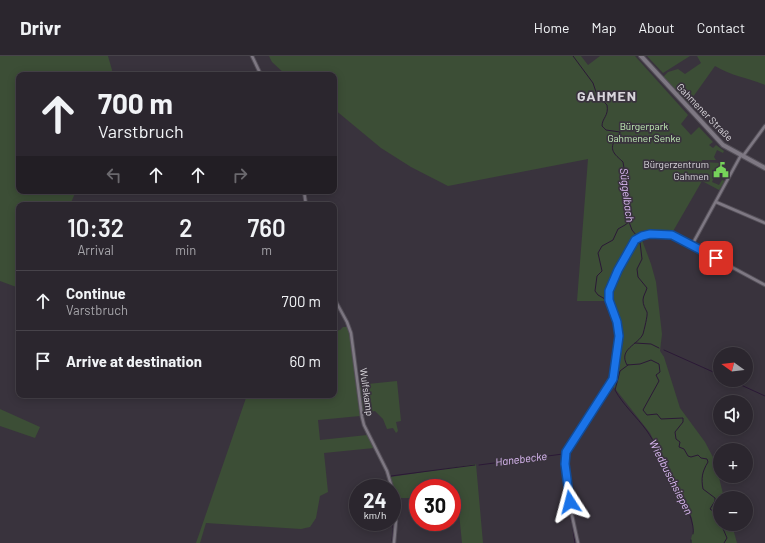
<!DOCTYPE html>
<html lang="en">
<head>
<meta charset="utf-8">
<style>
	body { margin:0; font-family:Barlow,sans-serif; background:#332e36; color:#f1f3f6; height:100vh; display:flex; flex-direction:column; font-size:15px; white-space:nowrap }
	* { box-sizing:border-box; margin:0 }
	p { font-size:13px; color:#a6a5aa }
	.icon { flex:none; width:22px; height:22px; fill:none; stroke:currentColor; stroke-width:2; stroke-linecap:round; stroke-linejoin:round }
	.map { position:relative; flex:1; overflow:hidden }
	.details { position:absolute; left:16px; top:146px; width:321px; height:196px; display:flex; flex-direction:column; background:#2b262e; border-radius:8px; box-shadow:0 2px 10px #0003,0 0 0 1px #47434a }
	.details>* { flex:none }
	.guide { position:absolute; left:16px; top:16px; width:321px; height:122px; border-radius:8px; box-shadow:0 2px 10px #0003,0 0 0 1px #47434a; background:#2b262e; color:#f1f3f6; overflow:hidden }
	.needle { width:26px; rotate:285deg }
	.fabs { position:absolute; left:713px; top:291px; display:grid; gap:8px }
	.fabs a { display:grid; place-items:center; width:40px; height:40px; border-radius:50%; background:#2b262e; box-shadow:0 2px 10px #0003,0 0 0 1px #47434a; font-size:20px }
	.speed { position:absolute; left:349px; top:423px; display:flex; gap:8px; font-size:20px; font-weight:700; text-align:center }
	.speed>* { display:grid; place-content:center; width:52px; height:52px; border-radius:50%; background:#2b262e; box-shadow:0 2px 10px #0003,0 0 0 1px #47434a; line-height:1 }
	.speed small { font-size:10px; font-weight:400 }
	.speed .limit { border:6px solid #d22; background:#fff; color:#111 }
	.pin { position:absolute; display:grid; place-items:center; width:34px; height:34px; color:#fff; margin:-17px; border-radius:8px; box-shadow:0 2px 6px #0006 }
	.me { position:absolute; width:44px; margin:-22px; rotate:351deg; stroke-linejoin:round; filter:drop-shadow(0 0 3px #0008) }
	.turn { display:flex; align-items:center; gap:14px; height:84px; padding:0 16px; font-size:18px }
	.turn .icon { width:52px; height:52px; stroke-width:2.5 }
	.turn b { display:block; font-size:28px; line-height:34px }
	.lanes { display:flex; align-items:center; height:38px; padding:0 16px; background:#0003; justify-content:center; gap:20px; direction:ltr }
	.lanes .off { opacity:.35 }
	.eta { display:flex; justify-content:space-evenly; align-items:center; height:68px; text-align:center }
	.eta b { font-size:24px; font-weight:600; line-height:28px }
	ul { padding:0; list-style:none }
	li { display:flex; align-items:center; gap:12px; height:60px; padding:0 16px; border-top:1px solid #47434a }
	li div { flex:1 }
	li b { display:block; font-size:15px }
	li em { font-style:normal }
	header { display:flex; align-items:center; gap:24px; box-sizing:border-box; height:56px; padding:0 20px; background:#2b262e; border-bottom:1px solid #47434a }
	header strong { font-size:19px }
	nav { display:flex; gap:22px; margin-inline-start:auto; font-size:14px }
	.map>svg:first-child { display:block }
	.green { fill:#3c4e36 }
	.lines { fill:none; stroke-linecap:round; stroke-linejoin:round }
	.stream { stroke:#2b1936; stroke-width:1 }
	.minor-casing { stroke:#544f58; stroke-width:4.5 }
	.secondary-casing { stroke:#544f58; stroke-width:6 }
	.minor { stroke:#7e7883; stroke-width:2.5 }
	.secondary { stroke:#7e7883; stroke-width:4 }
	.route-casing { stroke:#114b97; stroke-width:10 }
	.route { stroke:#1a73e8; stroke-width:7 }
	.labels { text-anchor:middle; stroke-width:3.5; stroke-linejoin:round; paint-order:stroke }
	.street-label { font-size:10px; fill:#d9d6dc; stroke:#39333d }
	.park-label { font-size:10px; fill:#c3efb7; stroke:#39333d }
	.poi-label { font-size:10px; fill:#d9d6dc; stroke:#39333d; text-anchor:end }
	.water-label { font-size:11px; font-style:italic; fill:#debcf7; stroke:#39333d }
	.district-label { font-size:14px; font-weight:bold; letter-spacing:1px; fill:#d9d6dc; stroke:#39333d }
</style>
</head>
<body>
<header>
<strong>Drivr</strong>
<nav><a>Home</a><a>Map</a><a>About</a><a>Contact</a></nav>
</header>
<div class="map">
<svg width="765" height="487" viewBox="0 0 765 487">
	<rect width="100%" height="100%" fill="#39333d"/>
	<path class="green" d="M0,0H108L112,14L111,19H19V135H76L70,149H19V232L0,225Z
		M269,0H581L588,9L600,0H635L688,59L681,68L691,79L699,71L713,86L709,89L713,92L716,89L724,95L723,97L717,94L714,101L716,104H702V106L720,107L712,126L719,129L722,124L725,125L719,134L702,125L672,177L670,174L641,175L625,194L606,230L608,245H577L588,103L448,130L411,111L381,92L334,53V19H286L272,6Z
		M647,0H690L663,17Z
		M697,0H765V29C749,22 731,20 715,10L688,48L663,21L668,16L678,13L685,18L701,7Z
		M640,182L642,184L651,208L656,226L662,278L660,295L664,301L680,352L705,386L715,405L724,442H720V468L732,469L737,487H690L693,475L692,462L650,377L613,330L610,328L614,322L619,280L609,234L618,214L636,185Z
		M343,271H348L350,281L360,360L318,364L320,384L367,379L374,392L324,397L328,436L320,440L316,462L310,471L301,473L206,467L200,487H196L247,339H334V275L340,274Z
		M397,325L401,365L396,366L398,375L396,377L393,372L387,373L383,363L375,355L363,358L358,329Z
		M0,353L40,371L35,382L0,370Z
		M476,408L483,487H462L458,447H452V432H418V442H395L391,421Z"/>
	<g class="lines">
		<path class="stream" d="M573,0L593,27L597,39L607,49C609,60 602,62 602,70L606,74L620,76C619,81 617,81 615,84C608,95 617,100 623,106L631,155L629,166L632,174L636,179L640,186L642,203L637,213L638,221L647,232C646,236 643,240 643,244C643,249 645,252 647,256C648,259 644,274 643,278C638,289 618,293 627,309L640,308L651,304L659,308L660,316L656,319L659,325L643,354L647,359L657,358L661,363L683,362V366L675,376L676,383L680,386L679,391L684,393L688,400L691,401L698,399L701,402L707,403L708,406C702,416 701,422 703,433L715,442V445L710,453L719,459L720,464
			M605,243L598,239L595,235L597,220L602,215L598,197L602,190L613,184L618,173L625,169L629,166
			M607,245L616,273L615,288
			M635,287L651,288L659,292
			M664,294L720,319
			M628,309L620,315L615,334C623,349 637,361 647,375C658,391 698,462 693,478
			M730,324L765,340
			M601,337L610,323L615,292
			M568,387L599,340
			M479,409L563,398
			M563,411L562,399L566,390
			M564,414V420
			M391,420L475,409
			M389,430L390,432
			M392,448L393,456
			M570,453L571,465
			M393,458V472
			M572,467L575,487
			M721,468L727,482L724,487
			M392,485L393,474
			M691,487V484"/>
		<defs>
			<path id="minor" d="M252,0L261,19
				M743,100L765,70
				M304,135L306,149
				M716,146L765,167
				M692,189L741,99
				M334,242L347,266L351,277L362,361L364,369L387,415L392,432
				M392,433L396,465L394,487
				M578,487C574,468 559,408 567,393L613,323L619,280L617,266L609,244V235L624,202L635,184L639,181L650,178L672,179L765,229"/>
			<path id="secondary" d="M641,0L723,89L765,112"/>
		</defs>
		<use href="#minor" class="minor-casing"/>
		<use href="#secondary" class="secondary-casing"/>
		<use href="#minor" class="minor"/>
		<use href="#secondary" class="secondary"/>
	</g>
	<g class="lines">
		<defs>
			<path id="route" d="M570,446L565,408L566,396L613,323L619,280L617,266L609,244V235L618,214L635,184L642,180L650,178L672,179L716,202"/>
		</defs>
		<use href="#route" class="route-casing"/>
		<use href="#route" class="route"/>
	</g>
	<defs>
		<symbol id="civic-bare" viewBox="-9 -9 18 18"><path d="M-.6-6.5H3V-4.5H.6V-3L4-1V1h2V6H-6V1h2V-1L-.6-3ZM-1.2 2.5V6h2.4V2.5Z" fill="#76d25a" stroke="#39333d" stroke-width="2.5" paint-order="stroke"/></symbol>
	</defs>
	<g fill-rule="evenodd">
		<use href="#civic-bare" x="710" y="103" width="22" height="22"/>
	</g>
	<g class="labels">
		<g class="street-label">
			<text transform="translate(705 56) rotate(46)" y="4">Gahmener Straße</text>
			<text transform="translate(367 336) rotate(82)" y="4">Wulfskamp</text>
		</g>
		<g class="park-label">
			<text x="644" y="74">Bürgerpark<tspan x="644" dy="12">Gahmener Senke</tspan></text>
		</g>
		<g class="poi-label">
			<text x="709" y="112">Bürgerzentrum<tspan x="709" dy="12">Gahmen</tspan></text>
		</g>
		<g class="water-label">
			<text transform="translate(627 139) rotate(83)" y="4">Süggelbach</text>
			<text transform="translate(521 403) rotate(-7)" y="4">Hanebecke</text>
			<text transform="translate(671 421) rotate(63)" y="4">Wiedbuschsiepen</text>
		</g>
		<g class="district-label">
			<text x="607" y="45">GAHMEN</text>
		</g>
	</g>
</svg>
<div class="fabs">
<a><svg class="needle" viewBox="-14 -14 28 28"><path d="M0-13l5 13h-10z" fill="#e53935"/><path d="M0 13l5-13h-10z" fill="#a6a5aa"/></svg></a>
<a><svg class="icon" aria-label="sound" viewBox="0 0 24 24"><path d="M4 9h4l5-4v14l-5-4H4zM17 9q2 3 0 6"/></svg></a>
<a>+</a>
<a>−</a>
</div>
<div class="speed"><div>24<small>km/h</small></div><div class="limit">30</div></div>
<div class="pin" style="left:716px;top:202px;background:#d93025"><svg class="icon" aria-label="arrive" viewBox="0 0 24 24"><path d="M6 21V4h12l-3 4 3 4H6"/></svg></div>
<svg class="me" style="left:570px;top:446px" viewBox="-20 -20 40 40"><path d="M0-17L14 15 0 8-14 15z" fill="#1a73e8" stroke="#fff" stroke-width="4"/></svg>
<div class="guide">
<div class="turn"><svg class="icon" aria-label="ahead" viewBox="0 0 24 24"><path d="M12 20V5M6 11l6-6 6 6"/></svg><div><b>700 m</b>Varstbruch</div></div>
<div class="lanes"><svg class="icon off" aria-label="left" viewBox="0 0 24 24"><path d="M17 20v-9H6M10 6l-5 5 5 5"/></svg><svg class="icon" aria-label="ahead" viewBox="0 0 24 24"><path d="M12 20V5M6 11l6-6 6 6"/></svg><svg class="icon" aria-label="ahead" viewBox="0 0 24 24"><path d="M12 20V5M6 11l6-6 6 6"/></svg><svg class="icon off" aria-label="right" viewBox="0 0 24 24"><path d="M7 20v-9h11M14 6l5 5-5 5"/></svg></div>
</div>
<section class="details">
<div class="eta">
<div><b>10:32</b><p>Arrival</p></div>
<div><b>2</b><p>min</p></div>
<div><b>760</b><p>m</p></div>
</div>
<ul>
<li><svg class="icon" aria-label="ahead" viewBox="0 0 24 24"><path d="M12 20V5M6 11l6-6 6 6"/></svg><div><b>Continue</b><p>Varstbruch</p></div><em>700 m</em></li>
<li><svg class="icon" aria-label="arrive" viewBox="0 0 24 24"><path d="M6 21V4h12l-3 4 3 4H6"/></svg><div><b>Arrive at destination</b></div><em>60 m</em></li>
</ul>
</section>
</div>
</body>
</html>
